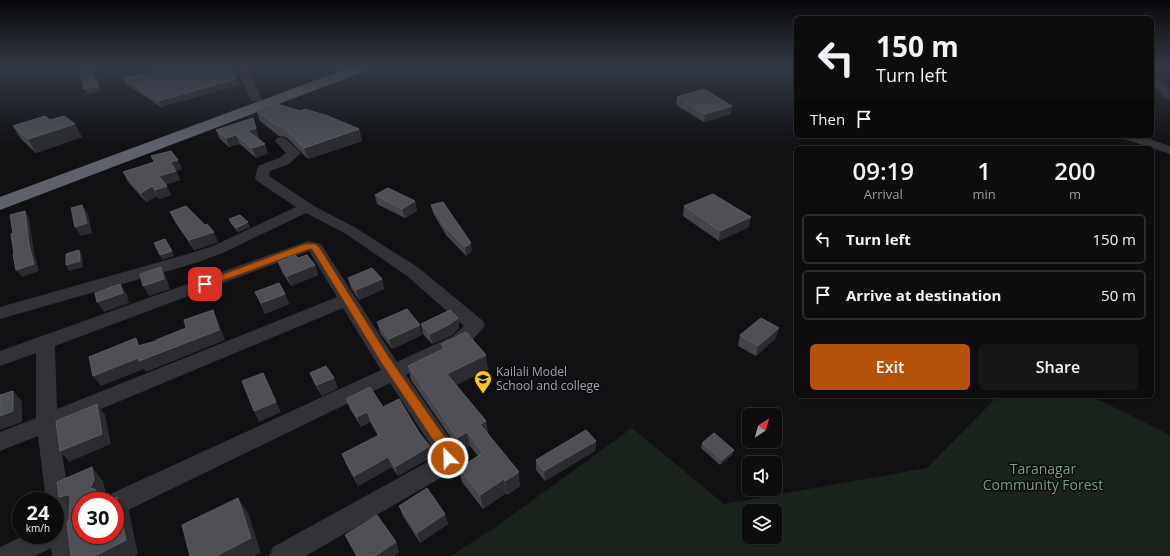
<!DOCTYPE html>
<html lang="en">
<head>
<meta charset="utf-8">
<style>
	body { margin:0; font-family:"Open Sans",sans-serif; background:#161617; color:#f1f3f6; height:100vh; display:flex; flex-direction:column; font-size:15px; white-space:nowrap }
	* { box-sizing:border-box; margin:0 }
	p { font-size:13px; color:#9a9c9e }
	.icon { flex:none; width:22px; height:22px; fill:none; stroke:currentColor; stroke-width:2; stroke-linecap:round; stroke-linejoin:round }
	.map { position:relative; flex:1; overflow:hidden }
	.details { position:absolute; left:794px; top:146px; width:360px; height:252px; display:flex; flex-direction:column; background:#0d0d0e; border-radius:6px; box-shadow:0 1px 3px #0004,0 0 0 1px #2d2d2e }
	.details>* { flex:none }
	.banner { position:absolute; left:794px; top:16px; width:360px; height:122px; border-radius:6px; box-shadow:0 1px 3px #0004,0 0 0 1px #2d2d2e; background:#0d0d0e; color:#f1f3f6; overflow:hidden }
	.needle { width:26px; rotate:37deg }
	.buttons { position:absolute; left:742px; top:408px; display:grid; gap:8px }
	.buttons a { display:grid; place-items:center; width:40px; height:40px; border-radius:6px; background:#0d0d0e; box-shadow:0 1px 3px #0004,0 0 0 1px #2d2d2e; font-size:20px }
	.speed { position:absolute; left:12px; top:492px; display:flex; gap:8px; font-size:20px; font-weight:700; text-align:center }
	.speed>* { display:grid; place-content:center; width:52px; height:52px; border-radius:50%; background:#0d0d0e; box-shadow:0 1px 3px #0004,0 0 0 1px #2d2d2e; line-height:1 }
	.speed small { font-size:10px; font-weight:400 }
	.speed .limit { border:6px solid #d22; background:#fff; color:#111 }
	.pin { position:absolute; display:grid; place-items:center; width:34px; height:34px; color:#fff; margin:-17px; border-radius:8px; box-shadow:0 2px 6px #0006 }
	.me { position:absolute; width:44px; margin:-22px; rotate:337deg; stroke-linejoin:round; filter:drop-shadow(0 0 3px #0008) }
	.turn { display:flex; align-items:center; gap:14px; height:84px; padding:0 16px; font-size:18px }
	.turn .icon { width:52px; height:52px; stroke-width:2.5 }
	.turn b { display:block; font-size:28px; line-height:34px }
	.then { display:flex; align-items:center; height:38px; padding:0 16px; background:#0003; gap:8px; font-size:15px }
	.eta { display:flex; justify-content:space-evenly; align-items:center; height:68px; text-align:center }
	.eta b { font-size:24px; font-weight:600; line-height:28px }
	.primary-button { display:flex; gap:8px; margin-top:auto; padding:8px 16px }
	.primary-button a { flex:1; height:46px; border-radius:6px; background:#b45309; color:#fff; font-size:16px; font-weight:600; line-height:46px; text-align:center }
	.primary-button a+a { background:#161617; color:#f1f3f6 }
	ul { padding:0; list-style:none }
	li { display:flex; align-items:center; gap:12px; height:50px; margin:0 8px 6px; padding:0 8px; border:2px solid #2d2d2e; border-radius:6px }
	li div { flex:1 }
	li b { display:block; font-size:15px }
	li em { font-style:normal }
	.map>svg:first-child { display:block }
	.green { fill:#1b231d; fill-rule:evenodd }
	.lines { fill:none; stroke-linecap:round; stroke-linejoin:round }
	.minor { fill:#323238; fill-rule:evenodd }
	.highway { fill:#5e606a; fill-rule:evenodd }
	.wall { fill:#44454b }
	.shaded-wall { fill:#2b2c30 }
	.building { fill:#4e5056; stroke:#5b5d65 }
	.route { fill:#b45309; stroke:#753606 }
	.labels { text-anchor:middle; stroke-width:3; stroke-linejoin:round; paint-order:stroke }
	.poi-label { font-size:12px; fill:#a1a6b5; stroke:#0c0c0e; text-anchor:start }
	.near-park-label { font-size:14px; fill:#77a27d; stroke:#0c0c0e }
</style>
</head>
<body>
<div class="map">
<svg width="1170" height="556" viewBox="0 0 1170 556">
	<rect width="100%" height="100%" fill="#111113"/>
	<path class="green" d="M998,396H1091L1170,435V556H451L500,524L632,428L724,504L927,468ZM749,511H775V537H749Z"/>
	<g class="lines">
		<path class="minor" d="M237,67H247L262,99L260,101H252L250,99Z
			M1152,73L1156,74L1170,90V100L1166,99L1152,83Z
			M1122,136H1141L1170,146V154L1124,139Z
			M281,137L285,138L301,153L289,164L270,171L269,176L314,206L356,228L419,268L483,321L485,326L467,346L406,375L459,452L458,457L449,473L306,556H269L273,547L433,459L436,453L390,383L124,512L115,515V501H104L106,496L381,370L343,308L58,427L78,556H52L51,548L35,556H0V547L25,535H55V501H46L38,436L0,451V432L36,418V353L0,366V351L308,241L321,244L397,362L453,336L464,326L407,276L346,234L306,213L225,252L196,263L0,319V307L184,255L213,246L296,207L257,181L255,178L258,166L279,158L286,153L275,141L277,138ZM309,251L337,297L57,409L55,346Z"/>
		<path class="highway" d="M351,67H370L368,70L0,210V197Z"/>
	</g>
	<path class="wall" d="M156,72L236,79L238,85L161,107L126,84L123,78Z
		M677,97L731,114L704,122L676,105Z
		M256,110L359,129L362,141L308,159L286,137L279,136L260,121Z
		M50,120L82,137L36,153L21,139L13,126Z
		M216,130L259,137L257,138L268,153L256,158L240,144L229,147L220,139Z
		M151,156L182,169L176,171L180,180L166,184L171,195L159,199L157,196L146,202L128,182L123,172L154,162Z
		M375,195L415,201L417,211L405,218L377,204Z
		M431,205L472,251L466,256L446,235L433,213Z
		M684,206L749,227L719,241L683,216Z
		M170,212L218,242L194,250L175,222Z
		M229,219L250,227L238,232L231,224Z
		M298,258L315,265L318,275L291,286L282,272L278,262Z
		M348,278L382,279L384,289L359,300L351,288Z
		M255,292L285,294L289,304L265,314Z
		M458,318L459,328L452,335L432,344L423,334L421,324Z
		M377,322L422,335L392,349L380,333Z
		M740,335L776,338L756,356L738,346Z
		M441,344L488,369L456,385L486,421L488,434L520,486L507,495L506,493L483,509L462,482L459,468L478,456L470,446L460,451L411,380L408,366L442,350Z
		M310,373L338,388L322,396L314,383Z
		M346,399L383,407L433,456L398,476L392,467L358,486L346,464L342,454L378,436L370,422L361,427L350,409Z
		M596,441L595,451L545,481L536,470V460Z
		M702,443L734,450L732,455L720,465L701,448Z
		M399,506L445,514L448,524L420,543L403,516Z
		M345,535L396,542L399,552L394,556H356L350,545Z"/>
	<path class="shaded-wall" d="M91,67H92L101,91L87,94L84,89Z
		M236,79L238,85L161,107L158,101Z
		M732,106L731,114L704,122L705,114Z
		M253,118L259,137L252,140L248,131Z
		M75,124L82,137L36,153L28,139Z
		M359,129L362,141L308,159L304,148Z
		M236,135L240,144L229,147L226,138Z
		M265,144L268,153L256,158L252,148Z
		M178,160L182,169L176,171L180,180L164,185L159,176L170,162Z
		M152,186L157,196L146,202L141,193Z
		M167,186L171,195L159,199L155,190Z
		M415,201L417,211L405,218L402,209Z
		M82,205L88,214L92,233L81,236L75,227Z
		M25,211L29,218L34,252L39,271L22,277L16,270L29,245Z
		M751,217L749,227L719,241L720,231Z
		M248,222L250,227L238,232L236,228Z
		M214,232L218,242L194,250L189,240Z
		M471,243L472,251L466,256L465,247Z
		M79,250L82,255L83,267L69,271L66,265Z
		M172,251L174,256L162,260L160,255Z
		M315,265L318,275L291,286L287,276Z
		M161,267L166,277L170,289L149,296L143,286Z
		M382,279L384,289L359,300L356,290Z
		M120,284L127,294L129,303L104,312L97,302Z
		M285,294L289,304L265,314L261,303Z
		M213,310L218,321L225,340L146,372L144,369L101,386L93,376L138,358L140,361Z
		M458,318L459,328L452,335L432,344L430,334Z
		M420,325L422,335L392,349L389,339Z
		M779,328L776,338L756,356L758,346Z
		M136,338L142,349L138,346Z
		M486,355L488,369L450,388L447,374Z
		M263,373L281,412L259,422L254,411Z
		M334,378L338,388L322,396L317,385Z
		M13,391L22,401V422L0,430V416Z
		M97,404L105,415L111,444L69,462L60,451Z
		M367,412L370,422L361,427L357,417Z
		M486,421L488,435L480,424Z
		M467,432L470,446L460,451L457,438Z
		M596,441L595,451L545,481L544,471Z
		M430,446L433,456L398,476L395,467Z
		M734,450L732,455L720,465L722,460Z
		M388,457L392,467L358,486L354,476Z
		M92,467L103,481L106,494L104,499L106,501H97L90,488Z
		M519,472L520,486L507,495L505,481Z
		M504,479L506,493L483,509L480,495Z
		M68,495L81,509L72,511L59,497Z
		M117,497L129,511L138,554L134,556H95Z
		M238,498L248,513L261,553L254,556H216Z
		M445,514L448,524L420,543L417,533Z
		M396,542L399,552L394,556H375Z"/>
	<path class="building" d="M78,67H91L98,86L84,89Z
		M154,67H231L236,79L158,101L123,78L156,72Z
		M704,89L732,106L705,114L677,97Z
		M277,104L301,111L305,109L328,116L359,129L304,148L282,126L276,125L256,110Z
		M45,116L50,120L64,116L75,124L28,139L13,126Z
		M253,118L256,128L248,131L265,144L252,148L236,135L226,138L216,130Z
		M171,151L178,160L170,162L176,171L159,176L167,186L155,190L152,186L141,193L123,172L155,162L151,156Z
		M388,188L415,201L402,209L375,195Z
		M713,194L751,217L720,231L684,206Z
		M443,202L471,243L465,247L445,227L431,205Z
		M82,205L87,223L75,227L71,208Z
		M186,206L205,225L207,224L214,232L189,240L170,212Z
		M25,211L29,245L34,264L16,270L13,254L14,253L11,234L13,233L10,215Z
		M240,215L248,222L236,228L229,219Z
		M165,239L172,251L160,255L154,243Z
		M79,250L80,261L66,265V254Z
		M295,255L298,258L307,255L315,265L287,276L278,262Z
		M161,267L164,279L143,286L140,274Z
		M372,268L382,279L356,290L348,278Z
		M279,283L285,294L261,303L255,292Z
		M120,284L123,293L97,302L95,293Z
		M407,309L420,325L389,339L377,322Z
		M213,310L219,330L139,361L138,358L93,376L89,357L136,338L138,346L156,341V340L186,328L184,320Z
		M450,310L458,318L450,324L430,334L421,324Z
		M761,318L779,328L758,346L740,335Z
		M466,332L486,355L447,374L486,421L480,424L519,472L505,481L504,479L480,495L459,468L483,453L467,432L457,438L408,366L445,348L441,344Z
		M326,366L334,378L317,385L310,373Z
		M263,373L276,402L254,411L242,381Z
		M370,387L383,407L399,399L420,434L430,446L395,467L388,457L354,476L342,454L379,435L367,412L357,417L346,399Z
		M13,391V411L0,416V395Z
		M97,404L102,434L60,451L56,421Z
		M586,430L596,441L544,471L536,460Z
		M714,433L734,450L722,460L702,443Z
		M92,467L94,480L90,488L95,489L97,501H81V535H115V501H107L117,497L126,540L95,556H71L67,522L69,520L70,496L68,495L59,497L57,482Z
		M427,488L445,514L417,533L399,506Z
		M238,498L251,538L216,556H190L182,525Z
		M377,515L396,542L375,556H358L345,535Z"/>
	<linearGradient id="sky" x2="0" y2="1"><stop stop-color="#09090a"/><stop offset="0.46" stop-color="#323844"/><stop offset="1" stop-color="#323844" stop-opacity="0"/></linearGradient>
	<rect width="1170" height="145" fill="url(#sky)"/>
	<path class="route" d="M305,244H315L319,247L388,356L452,448L454,452L452,461L448,463L443,461L441,458L442,453L381,362L312,249H309L208,286L205,287L201,284L202,282Z"/>
	<defs>
		<symbol id="school-pin" viewBox="-11 -11 22 30"><path d="M0 17L-7.5 6A9.5 9.5 0 1 1 7.5 6Z" fill="#ffc61d" stroke="#0c0c0e"/><path d="M0-5L7-2L0 1L-7-2ZM-4 1L0 2.5L4 1V4Q0 6-4 4Z" fill="#111"/></symbol>
	</defs>
	<g fill-rule="evenodd">
		<use href="#school-pin" x="473" y="369" width="20" height="27"/>
	</g>
	<g class="labels">
		<g class="poi-label">
			<text x="496" y="376">Kailali Model<tspan x="496" dy="14">School and college</tspan></text>
		</g>
		<g class="near-park-label">
			<text x="1043" y="474">Taranagar<tspan x="1043" dy="16">Community Forest</tspan></text>
		</g>
	</g>
</svg>
<div class="buttons">
<a><svg class="needle" viewBox="-14 -14 28 28"><path d="M0-13l5 13h-10z" fill="#e53935"/><path d="M0 13l5-13h-10z" fill="#9a9c9e"/></svg></a>
<a><svg class="icon" aria-label="sound" viewBox="0 0 24 24"><path d="M4 9h4l5-4v14l-5-4H4zM17 9q2 3 0 6"/></svg></a>
<a><svg class="icon" aria-label="layers" viewBox="0 0 24 24"><path d="M12 4l9 5-9 5-9-5zM3 14l9 5 9-5"/></svg></a>
</div>
<div class="speed"><div>24<small>km/h</small></div><div class="limit">30</div></div>
<div class="pin" style="left:205px;top:284px;background:#d93025"><svg class="icon" aria-label="arrive" viewBox="0 0 24 24"><path d="M6 21V4h12l-3 4 3 4H6"/></svg></div>
<svg class="me" style="left:448px;top:458px" viewBox="-20 -20 40 40"><circle r="17" fill="#b45309" stroke="#fff" stroke-width="3"/><path d="M0-11L8 9 0 5-8 9z" fill="#fff"/></svg>
<div class="banner">
<div class="turn"><svg class="icon" aria-label="left" viewBox="0 0 24 24"><path d="M17 20v-9H6M10 6l-5 5 5 5"/></svg><div><b>150 m</b>Turn left</div></div>
<div class="then">Then<svg class="icon" aria-label="arrive" viewBox="0 0 24 24"><path d="M6 21V4h12l-3 4 3 4H6"/></svg></div>
</div>
<section class="details">
<div class="eta">
<div><b>09:19</b><p>Arrival</p></div>
<div><b>1</b><p>min</p></div>
<div><b>200</b><p>m</p></div>
</div>
<ul>
<li><svg class="icon" aria-label="left" viewBox="0 0 24 24"><path d="M17 20v-9H6M10 6l-5 5 5 5"/></svg><div><b>Turn left</b></div><em>150 m</em></li>
<li><svg class="icon" aria-label="arrive" viewBox="0 0 24 24"><path d="M6 21V4h12l-3 4 3 4H6"/></svg><div><b>Arrive at destination</b></div><em>50 m</em></li>
</ul>
<div class="primary-button"><a>Exit</a><a>Share</a></div>
</section>
</div>
</body>
</html>
